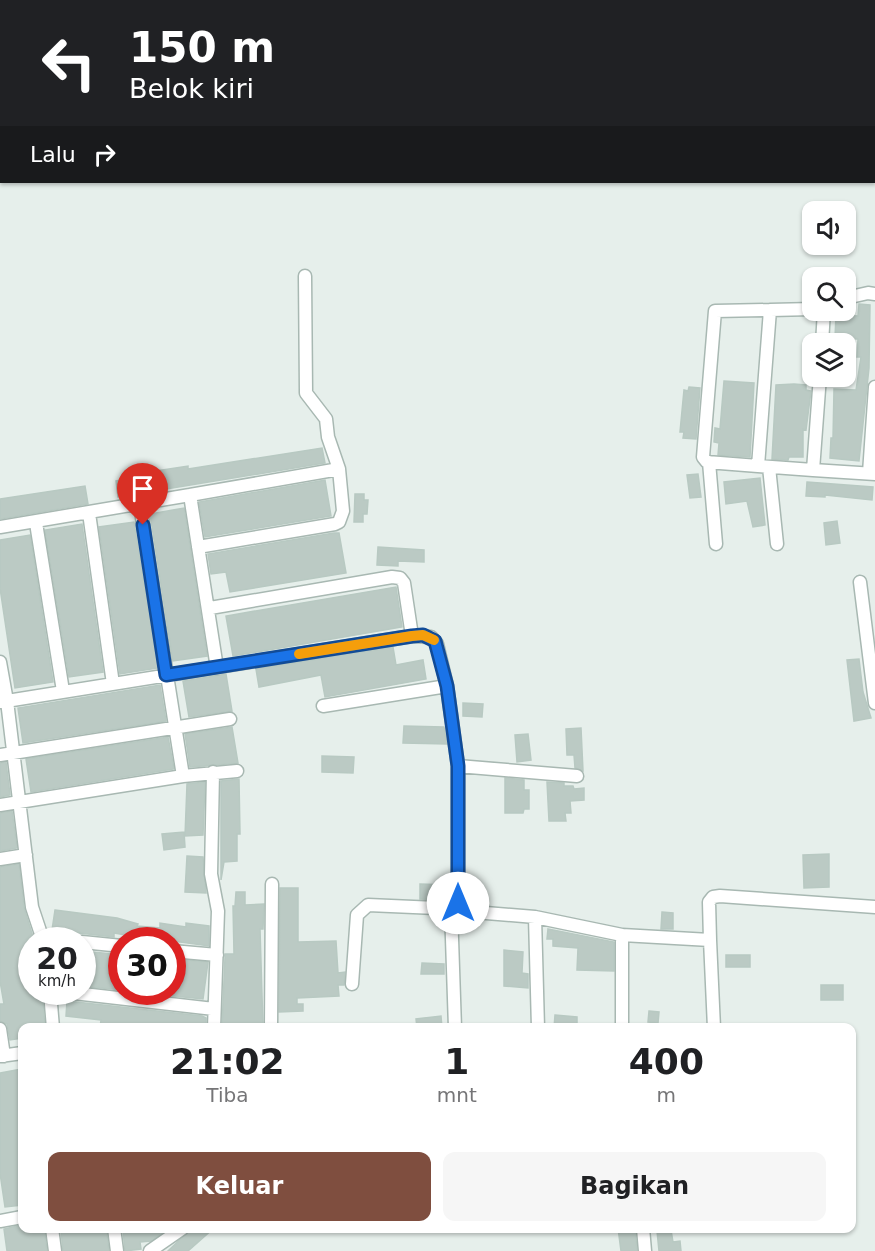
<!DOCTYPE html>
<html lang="id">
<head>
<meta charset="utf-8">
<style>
	body { margin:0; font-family:"DejaVu Sans",sans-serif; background:#f6f6f6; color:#202124; height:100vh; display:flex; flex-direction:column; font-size:22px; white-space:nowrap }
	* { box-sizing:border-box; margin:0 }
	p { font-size:20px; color:#757577 }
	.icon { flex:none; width:33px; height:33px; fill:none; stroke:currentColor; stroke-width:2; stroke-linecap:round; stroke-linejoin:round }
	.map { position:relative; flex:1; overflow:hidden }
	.panel { position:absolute; left:18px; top:1023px; width:838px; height:210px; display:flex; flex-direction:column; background:#fff; border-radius:12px; box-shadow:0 2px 4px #0004 }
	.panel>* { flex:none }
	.hud { position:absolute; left:0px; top:0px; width:876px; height:183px; box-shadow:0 2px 4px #0004; background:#202124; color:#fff; overflow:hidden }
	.fabs { position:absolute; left:802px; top:201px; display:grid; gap:12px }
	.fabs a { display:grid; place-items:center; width:54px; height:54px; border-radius:12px; background:#fff; box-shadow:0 2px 4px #0004; font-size:30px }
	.speed { position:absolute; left:18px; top:927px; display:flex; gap:12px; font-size:30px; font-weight:700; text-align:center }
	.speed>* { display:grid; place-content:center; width:78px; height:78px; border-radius:50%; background:#fff; box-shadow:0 2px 4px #0004; line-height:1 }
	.speed small { font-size:15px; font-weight:400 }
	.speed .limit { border:9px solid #d22; background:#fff; color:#111 }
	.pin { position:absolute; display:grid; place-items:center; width:51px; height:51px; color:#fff; margin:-62px -26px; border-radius:50% 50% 50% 0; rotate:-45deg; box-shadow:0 0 6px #0007 }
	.pin .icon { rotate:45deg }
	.me { position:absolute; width:66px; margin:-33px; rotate:0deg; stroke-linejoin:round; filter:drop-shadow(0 0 4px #0008) }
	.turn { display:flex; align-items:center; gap:21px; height:126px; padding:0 30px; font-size:27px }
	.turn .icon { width:78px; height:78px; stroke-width:2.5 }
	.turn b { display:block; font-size:42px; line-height:51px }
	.then { display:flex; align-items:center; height:57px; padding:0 30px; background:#0003; gap:12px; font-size:22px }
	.eta { display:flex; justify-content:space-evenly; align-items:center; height:102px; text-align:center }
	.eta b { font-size:36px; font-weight:600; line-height:42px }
	.primary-button { display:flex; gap:12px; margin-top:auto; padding:12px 30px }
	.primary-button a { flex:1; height:69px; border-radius:12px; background:#7f4e3f; color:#fff; font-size:24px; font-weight:600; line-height:69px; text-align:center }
	.primary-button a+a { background:#f6f6f6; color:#202124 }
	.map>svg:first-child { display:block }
	.building { fill:#bbcac4; stroke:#b8c9c2; stroke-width:1.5 }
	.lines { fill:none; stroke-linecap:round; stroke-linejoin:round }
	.minor-casing { stroke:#a8b8b2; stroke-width:15 }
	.minor { stroke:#fff; stroke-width:12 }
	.route-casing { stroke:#114b97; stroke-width:15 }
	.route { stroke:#1a73e8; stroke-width:10 }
	.slow { stroke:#f59e0b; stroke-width:10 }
</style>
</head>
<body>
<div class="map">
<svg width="875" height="1251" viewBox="0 0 875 1251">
	<rect width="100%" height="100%" fill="#e6efeb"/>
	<path class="building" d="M859,304L870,305L869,368L859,461L830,458L831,438H833L834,389L856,390L861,357H857L858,339L835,338L836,315L858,316Z
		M724,381L754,383L750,457L718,455L719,443L714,442L715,428L720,429Z
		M794,384L806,385V390L811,391L806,430L803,429V457H789L788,460L772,459L776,385Z
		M689,387L700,388L696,439L683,438L684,432H680L684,390L688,391Z
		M322,448L325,463L118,497L116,481L123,480V476L188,466V469Z
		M698,474L701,497L690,498L687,475Z
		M760,478L765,525L753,527L747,501L726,504L724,482Z
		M325,480L331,516L205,537L199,502Z
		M807,482L873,487L872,500L825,495V497L806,496Z
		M85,486L88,504L0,519V499Z
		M355,494H364V500H368L367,514H363V522H354Z
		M184,508L207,656L173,661L150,514Z
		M837,521L840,543L826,545L824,523Z
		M134,522L158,668L120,674L99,527Z
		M82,524L103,672L69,677L45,530Z
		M334,533H339L346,573L230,592L226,572L211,574L208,554Z
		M30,535L53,682L15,688L0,588V540Z
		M378,547L424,550V562L398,561V566L377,565Z
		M396,587L402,627L233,656L226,616Z
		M393,647L396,665L423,660L426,679L325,697L321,675L259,687L256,669Z
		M859,659L863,692L871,718L854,721L847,660Z
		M226,674L232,711L189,717L183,681Z
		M160,685L166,721L23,743L18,708Z
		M463,703L483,704L482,717L463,716Z
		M404,726L444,727L447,744L403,743Z
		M232,727L238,763L190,767L185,734Z
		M581,728L583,771L575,768L574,755H567L566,729Z
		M528,734L531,760L517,762L515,735Z
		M168,737L174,769L31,792L26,759Z
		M322,756L354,757L353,773L322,772Z
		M6,762L10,795L0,797V763Z
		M505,778L524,780V790H529V809H524L523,813H505Z
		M239,779L240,834H237V861L224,862L221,880V781Z
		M205,782L203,835L185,836L187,784Z
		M547,782L564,783V786H573L574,789L584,788V800L570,801L571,813H565L566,821H549Z
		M12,811L17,848L0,851V813Z
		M184,832L185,847L164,850L162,834Z
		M829,854V887L804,888L803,855Z
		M187,856L203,857L206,893L185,892Z
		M19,864L24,908L34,940H32V992H42L45,1028H22V1038L10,1040L7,1024L0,1021V1004H4L0,981V867Z
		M420,884L450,885V900L420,899Z
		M280,888H298V942L336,941L338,973L345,972L344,985H338L339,996L297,998V1004H303V1011L279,1012Z
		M236,892H245V905L264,904L263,929H260L263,1028H222L225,957V954H234L233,906H235Z
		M55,910L117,918L138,924L137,926L160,928V923L186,927V923L209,926V946L151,938L137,940L138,937L114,933V937L52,930Z
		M662,912L673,913V929H661Z
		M548,929L614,942V971L577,970L578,948L553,946V939H547Z
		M504,950L523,952L522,973L528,974V988L504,986Z
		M82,951L122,955V990L82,986Z
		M726,955H750V967H726Z
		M172,959L208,962L203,999L133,992H172Z
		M422,963L444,964V974H421Z
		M821,985H843V1000H821Z
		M67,1001L202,1016L206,1018V1028H100L101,1020L66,1016Z
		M649,1011L659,1012L658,1023L648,1022Z
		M555,1015L577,1017V1028H554Z
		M441,1016L442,1028H417L416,1019Z
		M22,1069V1205L5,1207L0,1173V1073Z
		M22,1225V1228H44L47,1251H7L4,1229Z
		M69,1228H106L109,1251H63L61,1230Z
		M136,1228H163V1232L151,1241L140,1242L141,1249L125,1251L123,1230Z
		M192,1228H214L188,1251H168Z
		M618,1228H635L637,1251H621Z
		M671,1230L673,1242L680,1241L681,1251H659L657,1231Z"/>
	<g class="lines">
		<defs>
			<path id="minor" d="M305,276L306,393L326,419L328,437L339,469
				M846,298L868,293L875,294
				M813,309L770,310L758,466L813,470
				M822,344L824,310
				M820,376L813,470L875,474
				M709,462L716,544
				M758,466L707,462L703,457L715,311L770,310
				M769,467L777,544
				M869,473L875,387
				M140,505L183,776
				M89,513L113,684
				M36,523L63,691
				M0,527L190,495
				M198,547L335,524L339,522L343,511L339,469L190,495L217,668
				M860,582L875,703
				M210,608L392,577L400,578L404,583L412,636
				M0,662L7,701L32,907L43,940
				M0,702L412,636L431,637L437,644L447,686L458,766V907L462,911L535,917L622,935V1028
				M323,706L447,686
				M0,755L230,719
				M458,766L577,776
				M213,772L211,874L218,911L214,1028
				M0,805L183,776L237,771
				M0,859L26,855
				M451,909L455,1028
				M535,917L538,1028
				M622,935L710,940L709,902L713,897L720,896L875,907
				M43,938L64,940
				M710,940L714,1028
				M82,942L122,946
				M172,951L217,955
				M352,984L357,915L368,905L459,909
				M50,992L53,1028
				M65,992L214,1009
				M271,1028L272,884
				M0,1029L4,1056
				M0,1056L22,1053
				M0,1221L22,1217
				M52,1228L55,1251
				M114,1228L117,1251
				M643,1228L645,1251
				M150,1251L183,1228"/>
		</defs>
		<use href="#minor" class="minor-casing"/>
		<use href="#minor" class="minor"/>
	</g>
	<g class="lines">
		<defs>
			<path id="route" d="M143,525L166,675L412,636L423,635L435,641L447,686L458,766V903"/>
		</defs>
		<use href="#route" class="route-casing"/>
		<use href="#route" class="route"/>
		<path class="slow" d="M299,654L412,636L423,635L434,640"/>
	</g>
</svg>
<div class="fabs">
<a><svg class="icon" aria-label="sound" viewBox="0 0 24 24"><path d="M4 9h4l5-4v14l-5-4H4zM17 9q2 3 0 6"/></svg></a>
<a><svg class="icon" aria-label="search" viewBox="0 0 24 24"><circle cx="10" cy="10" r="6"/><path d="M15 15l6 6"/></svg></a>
<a><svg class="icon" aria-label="layers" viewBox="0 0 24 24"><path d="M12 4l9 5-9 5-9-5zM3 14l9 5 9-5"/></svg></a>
</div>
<div class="speed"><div>20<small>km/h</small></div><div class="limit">30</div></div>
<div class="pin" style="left:143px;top:525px;background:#d93025"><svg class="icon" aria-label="arrive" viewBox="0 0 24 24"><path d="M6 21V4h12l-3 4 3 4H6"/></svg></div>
<svg class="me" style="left:458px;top:903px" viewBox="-20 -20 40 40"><circle r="19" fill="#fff"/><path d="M0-13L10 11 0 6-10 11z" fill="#1a73e8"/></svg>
<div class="hud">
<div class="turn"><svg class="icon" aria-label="left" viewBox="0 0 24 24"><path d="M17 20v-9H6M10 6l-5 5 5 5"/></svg><div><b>150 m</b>Belok kiri</div></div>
<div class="then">Lalu<svg class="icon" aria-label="right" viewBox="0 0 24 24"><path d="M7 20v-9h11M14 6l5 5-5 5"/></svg></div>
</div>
<section class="panel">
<div class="eta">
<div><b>21:02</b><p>Tiba</p></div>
<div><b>1</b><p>mnt</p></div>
<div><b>400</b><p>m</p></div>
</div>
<div class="primary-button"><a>Keluar</a><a>Bagikan</a></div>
</section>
</div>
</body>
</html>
